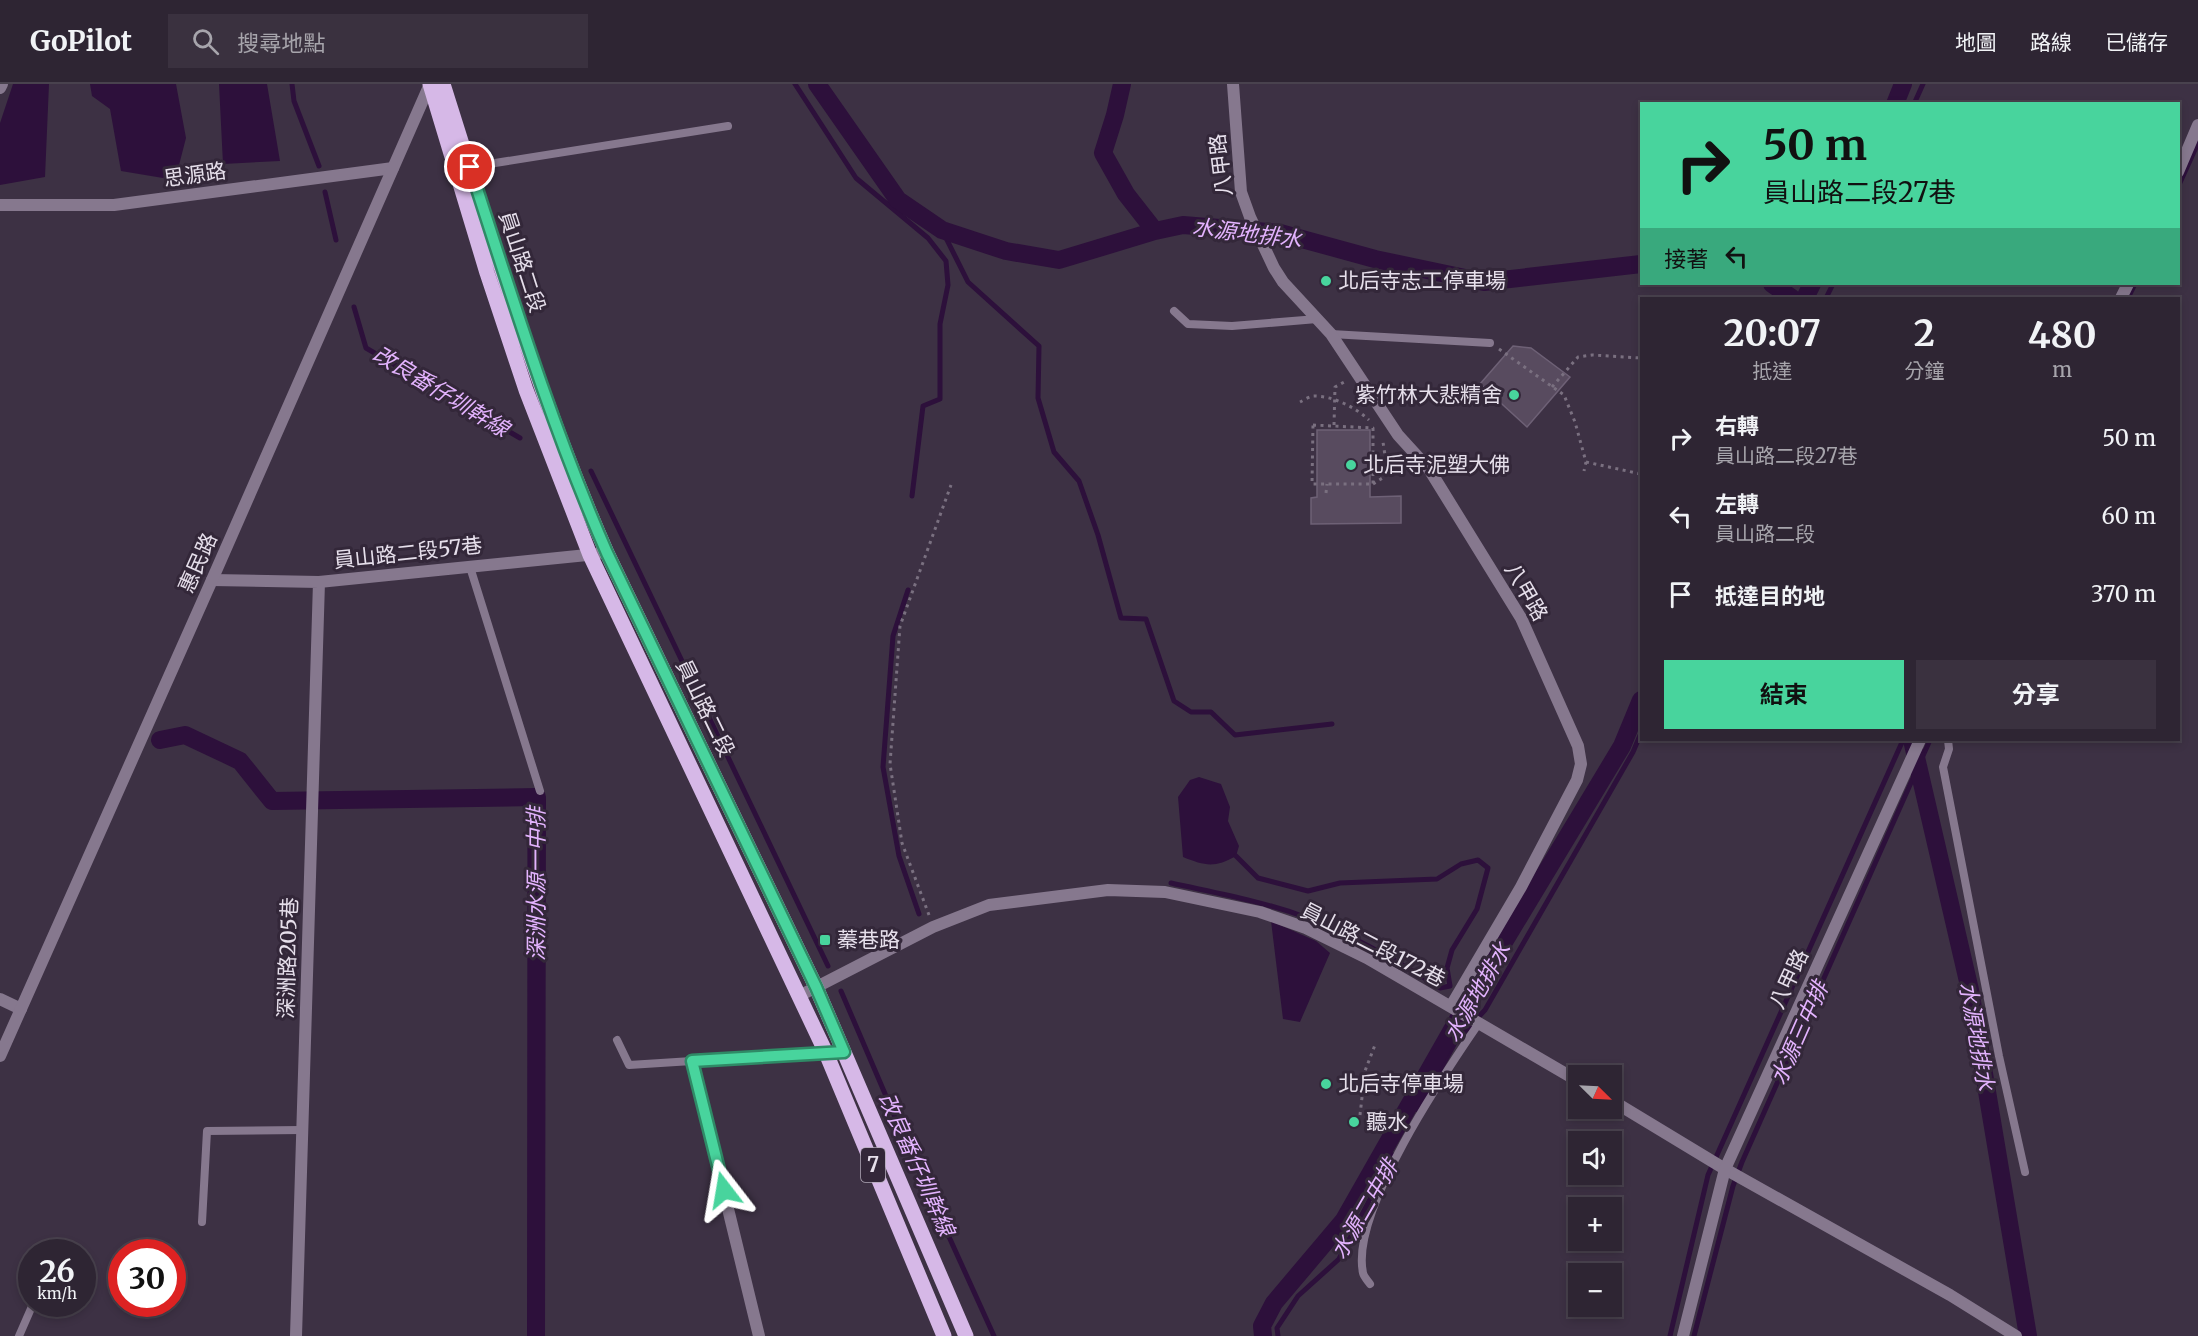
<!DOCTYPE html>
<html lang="zh-TW">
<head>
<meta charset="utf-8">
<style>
	body { margin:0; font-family:Merriweather,"Noto Sans TC",serif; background:#3a313f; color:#f1f3f6; height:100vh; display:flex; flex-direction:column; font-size:22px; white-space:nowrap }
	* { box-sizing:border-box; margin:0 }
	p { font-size:20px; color:#a7a5ac }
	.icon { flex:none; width:33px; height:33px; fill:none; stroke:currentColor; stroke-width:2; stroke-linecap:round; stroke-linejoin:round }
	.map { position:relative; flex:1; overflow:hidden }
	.drawer { position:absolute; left:1640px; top:213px; width:540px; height:444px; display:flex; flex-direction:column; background:#2e2533; border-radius:0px; box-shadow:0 3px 9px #0003,0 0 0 2px #49424e }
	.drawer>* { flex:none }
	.top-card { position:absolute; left:1640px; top:18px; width:540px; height:183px; border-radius:0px; box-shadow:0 3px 9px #0003,0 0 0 2px #49424e; background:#48d49d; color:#111; overflow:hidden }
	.needle { width:39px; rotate:114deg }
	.tools { position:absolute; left:1568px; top:981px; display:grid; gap:12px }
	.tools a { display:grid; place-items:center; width:54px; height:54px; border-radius:0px; background:#2e2533; box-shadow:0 3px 9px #0003,0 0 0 2px #49424e; font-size:30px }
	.speed { position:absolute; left:18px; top:1155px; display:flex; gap:12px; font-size:30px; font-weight:700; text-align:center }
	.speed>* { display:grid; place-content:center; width:78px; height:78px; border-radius:50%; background:#2e2533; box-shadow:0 3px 9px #0003,0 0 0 2px #49424e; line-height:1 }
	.speed small { font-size:15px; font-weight:400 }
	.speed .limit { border:9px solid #d22; background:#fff; color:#111 }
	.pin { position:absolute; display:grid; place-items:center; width:51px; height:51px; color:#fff; margin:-26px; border:3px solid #fff; border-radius:50%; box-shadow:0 2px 6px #0007 }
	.me { position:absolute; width:66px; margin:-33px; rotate:346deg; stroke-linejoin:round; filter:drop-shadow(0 0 4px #0008) }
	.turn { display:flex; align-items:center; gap:21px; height:126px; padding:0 24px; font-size:27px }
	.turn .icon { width:78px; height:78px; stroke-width:2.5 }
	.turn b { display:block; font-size:42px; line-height:51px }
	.then { display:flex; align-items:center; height:57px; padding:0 24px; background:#0003; gap:12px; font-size:22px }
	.eta { display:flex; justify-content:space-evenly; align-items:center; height:102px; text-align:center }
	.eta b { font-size:36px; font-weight:700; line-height:42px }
	.action { display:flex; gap:12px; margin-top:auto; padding:12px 24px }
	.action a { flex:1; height:69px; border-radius:0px; background:#48d49d; color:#111; font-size:24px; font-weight:700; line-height:69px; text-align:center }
	.action a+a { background:#3a313f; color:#f1f3f6 }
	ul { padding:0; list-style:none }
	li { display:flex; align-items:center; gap:18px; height:78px; padding:0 24px }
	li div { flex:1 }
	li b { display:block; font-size:22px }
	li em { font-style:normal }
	header { display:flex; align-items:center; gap:36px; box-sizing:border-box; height:84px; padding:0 30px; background:#2e2533; border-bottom:2px solid #49424e }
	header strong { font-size:28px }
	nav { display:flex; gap:33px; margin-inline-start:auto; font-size:21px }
	.search { width:420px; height:54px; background:#3a313f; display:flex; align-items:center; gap:15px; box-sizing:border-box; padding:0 21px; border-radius:0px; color:#a7a5ac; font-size:22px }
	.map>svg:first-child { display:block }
	.water { fill:#2d103b }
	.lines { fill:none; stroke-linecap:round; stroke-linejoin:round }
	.stream { stroke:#2d103b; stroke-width:5 }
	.canal { stroke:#2d103b; stroke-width:18 }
	.building { fill:#584b5f; stroke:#6e6176; stroke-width:1.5 }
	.path { stroke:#7a7080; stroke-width:3; stroke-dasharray:3 4.5; stroke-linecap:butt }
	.service { stroke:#86788e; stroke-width:8 }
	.minor { stroke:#86788e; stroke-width:12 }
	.tertiary { stroke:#86788e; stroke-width:12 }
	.primary { stroke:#d6b8e7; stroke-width:15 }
	.route-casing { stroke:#2f8a66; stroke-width:15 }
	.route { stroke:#48d49d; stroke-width:10 }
	.poi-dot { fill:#48d49d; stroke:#332739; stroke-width:2 }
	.labels { text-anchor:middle; stroke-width:6; stroke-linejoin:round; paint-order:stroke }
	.shield { fill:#332739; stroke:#b0a8b6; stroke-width:1.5 }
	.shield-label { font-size:20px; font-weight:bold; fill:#e6dfeb }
	.street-label { font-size:21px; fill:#e6dfeb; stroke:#332739 }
	.poi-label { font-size:21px; fill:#e6dfeb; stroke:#332739; text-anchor:start }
	.water-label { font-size:22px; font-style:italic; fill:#e3b3fe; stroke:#332739 }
</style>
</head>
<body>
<header>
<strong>GoPilot</strong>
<div class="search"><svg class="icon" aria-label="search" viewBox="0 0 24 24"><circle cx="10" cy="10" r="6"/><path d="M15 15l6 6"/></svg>搜尋地點</div>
<nav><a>地圖</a><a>路線</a><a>已儲存</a></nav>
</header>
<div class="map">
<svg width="2198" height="1252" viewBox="0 0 2198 1252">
	<rect width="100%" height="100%" fill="#3d3144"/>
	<path class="water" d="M13,0H49L45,93L0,101V39Z
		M90,0H176L186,54L178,85L163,94L121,87L110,25L92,12Z
		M219,0H267L280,77L223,80Z
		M1199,693L1221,700L1230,723L1228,737L1239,762L1236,772C1215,784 1205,782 1183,773L1178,713L1190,696Z
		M1271,837L1316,857L1330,869L1300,938L1283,935Z"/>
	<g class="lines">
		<path class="stream" d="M292,0L294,17L319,82
			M795,0L856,94L928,154L946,177L948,201L940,240V315L923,322L912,412
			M1914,20L1923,0
			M2178,103L2198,59
			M325,108L336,156
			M942,146L968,198L1039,262L1038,314L1054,368L1079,397L1098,451L1121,534L1146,535L1174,617L1191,628H1211L1235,651L1332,640
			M1826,214L1833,200
			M2128,214L2135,200
			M354,223L366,264L520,354
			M591,387L828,882
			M908,506L893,552L883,683L899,772L919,830
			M1171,799C1216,809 1262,817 1305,833C1353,851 1398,877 1440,904L1450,902L1447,884L1452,866L1477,825L1488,784L1478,776L1461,780L1437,795L1340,799L1308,807L1258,794L1236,772
			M841,907L901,1047L994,1252
			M1468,915L1469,916
			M1418,1026L1456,957L1485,926L1633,668L1641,649
			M530,1252V720
			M1278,1252L1277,1244L1298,1212L1339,1175L1393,1071
			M1670,1252L1708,1091L1903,656
			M1694,1252L1733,1102L1742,1078L1930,656"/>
		<path class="canal" d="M817,0L898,116L942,146L1006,167L1059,176L1155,147L1183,141L1280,149L1375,175L1484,198L1641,180
			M1122,0L1115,31L1103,69L1126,110L1155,147
			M1895,20L1903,0
			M1772,200L1792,214
			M1805,214L1812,200
			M160,656L185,651L240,677L272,717L537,713L536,1252
			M1912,656L1970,906L2028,1252
			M1263,1252L1262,1242L1274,1219L1344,1136L1469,916L1622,662L1641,616"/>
	</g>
	<path class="building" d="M1513,262L1531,264L1570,293L1527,343L1480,300Z
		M1317,346H1370V413L1401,412V439L1311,440V414L1317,413Z"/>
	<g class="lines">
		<path class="path" d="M1499,265L1564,311L1575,338L1586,378L1584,387
			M1552,303L1578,273L1592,271L1641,274
			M1300,318C1304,316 1310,312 1314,312C1333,312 1355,323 1369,336
			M1313,341L1373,344V400H1312Z
			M1334,341L1335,303L1346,297
			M1586,378L1641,390
			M1373,400L1384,393L1387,385L1383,358
			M1326,409L1327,400
			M929,831L902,759L890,680L900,542L951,401
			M1360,1031L1365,987L1375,961"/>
		<path class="service" d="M470,83L728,42
			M1174,227L1188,240L1232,242L1317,235
			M1331,250L1490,259
			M470,483L540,707
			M1948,656L1949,665L1943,683L1999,972L2025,1088
			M617,956L629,981L692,977
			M202,1138L207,1047L302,1046
			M1370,1200C1368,1197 1364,1193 1363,1189C1350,1128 1444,990 1479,939
			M19,1252L33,1220"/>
		<path class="minor" d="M1233,0L1241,108L1250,133L1274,184L1283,198L1331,250L1398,351L1429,385L1521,534L1578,662L1581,680L1577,696L1521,803L1451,922
			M0,4L2,0
			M0,121H114L393,84
			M212,496L319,498L597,470
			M799,912L933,843L989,821L1108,806L1165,808L1260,828L1306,844L1367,874L1578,997
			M0,915L21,925
			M1611,1016L1725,1085L1950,1211L2016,1252
			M296,1252L319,498
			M759,1252L692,977L844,968"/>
		<path class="tertiary" d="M2178,88L2198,41
			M2121,214L2128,200
			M0,972L212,496L430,0
			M1683,1252L1725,1085L1920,656"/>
		<path class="primary" d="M430,0L487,189L526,306L590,471L826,969L944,1252
			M443,0C493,158 540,317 607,469L816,903L966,1252"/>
	</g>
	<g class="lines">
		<defs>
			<path id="route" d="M470,83C512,213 552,344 607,469L816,903L844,968L692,977L724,1106"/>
		</defs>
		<use href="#route" class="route-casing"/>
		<use href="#route" class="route"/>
	</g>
	<g class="poi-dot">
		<circle cx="1326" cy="197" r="6"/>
		<circle cx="1514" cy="311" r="6"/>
		<circle cx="1351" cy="381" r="6"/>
		<rect x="819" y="850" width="12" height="12" rx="3"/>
		<circle cx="1326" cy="1000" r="6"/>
		<circle cx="1354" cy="1038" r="6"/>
	</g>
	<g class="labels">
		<rect class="shield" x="861" y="1064" width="24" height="34" rx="4.5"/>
		<g class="shield-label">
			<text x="873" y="1088">7</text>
		</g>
		<g class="street-label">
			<text transform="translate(1221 81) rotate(-97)" y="7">八甲路</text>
			<text transform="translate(195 91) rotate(-8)" y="7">思源路</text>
			<text transform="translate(522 178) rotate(72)" y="7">員山路二段</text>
			<text transform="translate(408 469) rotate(-6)" y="7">員山路二段57巷</text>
			<text transform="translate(198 479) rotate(-66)" y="7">惠民路</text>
			<text transform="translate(1526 508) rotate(60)" y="7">八甲路</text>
			<text transform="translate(705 624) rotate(64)" y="7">員山路二段</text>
			<text transform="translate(1373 861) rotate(27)" y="7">員山路二段172巷</text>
			<text transform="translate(288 874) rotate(-88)" y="7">深洲路205巷</text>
			<text transform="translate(1789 895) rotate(-65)" y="7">八甲路</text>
		</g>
		<g class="poi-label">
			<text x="1338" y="204">北后寺志工停車場</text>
			<text x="1502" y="318" text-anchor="end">紫竹林大悲精舍</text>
			<text x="1363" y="388">北后寺泥塑大佛</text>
			<text x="837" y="863">蓁巷路</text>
			<text x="1338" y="1007">北后寺停車場</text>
			<text x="1366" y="1045">聽水</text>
		</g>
		<g class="water-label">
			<text transform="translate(1247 149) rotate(7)" y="8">水源地排水</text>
			<text transform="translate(441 307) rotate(31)" y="8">改良番仔圳幹線</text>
			<text transform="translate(536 800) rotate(-90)" y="8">深洲水源一中排</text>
			<text transform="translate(1477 908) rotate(-60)" y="8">水源地排水</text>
			<text transform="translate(1799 949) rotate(-66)" y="8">水源三中排</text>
			<text transform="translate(1977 952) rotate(80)" y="8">水源地排水</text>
			<text transform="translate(917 1080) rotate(66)" y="8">改良番仔圳幹線</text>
			<text transform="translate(1364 1125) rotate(-60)" y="8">水源二中排</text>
		</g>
	</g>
</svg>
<div class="tools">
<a><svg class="needle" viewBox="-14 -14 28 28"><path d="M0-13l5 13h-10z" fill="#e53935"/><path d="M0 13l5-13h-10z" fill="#a7a5ac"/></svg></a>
<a><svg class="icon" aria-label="sound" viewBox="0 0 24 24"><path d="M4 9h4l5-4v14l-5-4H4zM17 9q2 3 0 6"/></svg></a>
<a>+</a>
<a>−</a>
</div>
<div class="speed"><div>26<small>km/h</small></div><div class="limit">30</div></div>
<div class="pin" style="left:470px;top:83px;background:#d93025"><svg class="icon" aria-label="arrive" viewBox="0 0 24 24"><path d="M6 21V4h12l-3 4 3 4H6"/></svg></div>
<svg class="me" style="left:724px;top:1106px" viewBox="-20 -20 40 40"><path d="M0-17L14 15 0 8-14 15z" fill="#48d49d" stroke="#fff" stroke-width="4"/></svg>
<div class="top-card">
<div class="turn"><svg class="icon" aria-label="right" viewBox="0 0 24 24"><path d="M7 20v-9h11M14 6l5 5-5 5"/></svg><div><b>50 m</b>員山路二段27巷</div></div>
<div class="then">接著<svg class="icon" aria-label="left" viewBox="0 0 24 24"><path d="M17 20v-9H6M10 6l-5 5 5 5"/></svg></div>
</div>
<section class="drawer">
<div class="eta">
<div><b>20:07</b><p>抵達</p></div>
<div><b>2</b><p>分鐘</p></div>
<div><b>480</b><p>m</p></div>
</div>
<ul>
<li><svg class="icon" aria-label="right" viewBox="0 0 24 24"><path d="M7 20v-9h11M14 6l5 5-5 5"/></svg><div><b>右轉</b><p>員山路二段27巷</p></div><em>50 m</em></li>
<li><svg class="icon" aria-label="left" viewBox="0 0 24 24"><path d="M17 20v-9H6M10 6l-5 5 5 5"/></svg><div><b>左轉</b><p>員山路二段</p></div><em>60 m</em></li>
<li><svg class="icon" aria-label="arrive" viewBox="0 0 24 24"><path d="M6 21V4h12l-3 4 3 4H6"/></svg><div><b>抵達目的地</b></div><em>370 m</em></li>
</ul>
<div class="action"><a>結束</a><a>分享</a></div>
</section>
</div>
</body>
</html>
